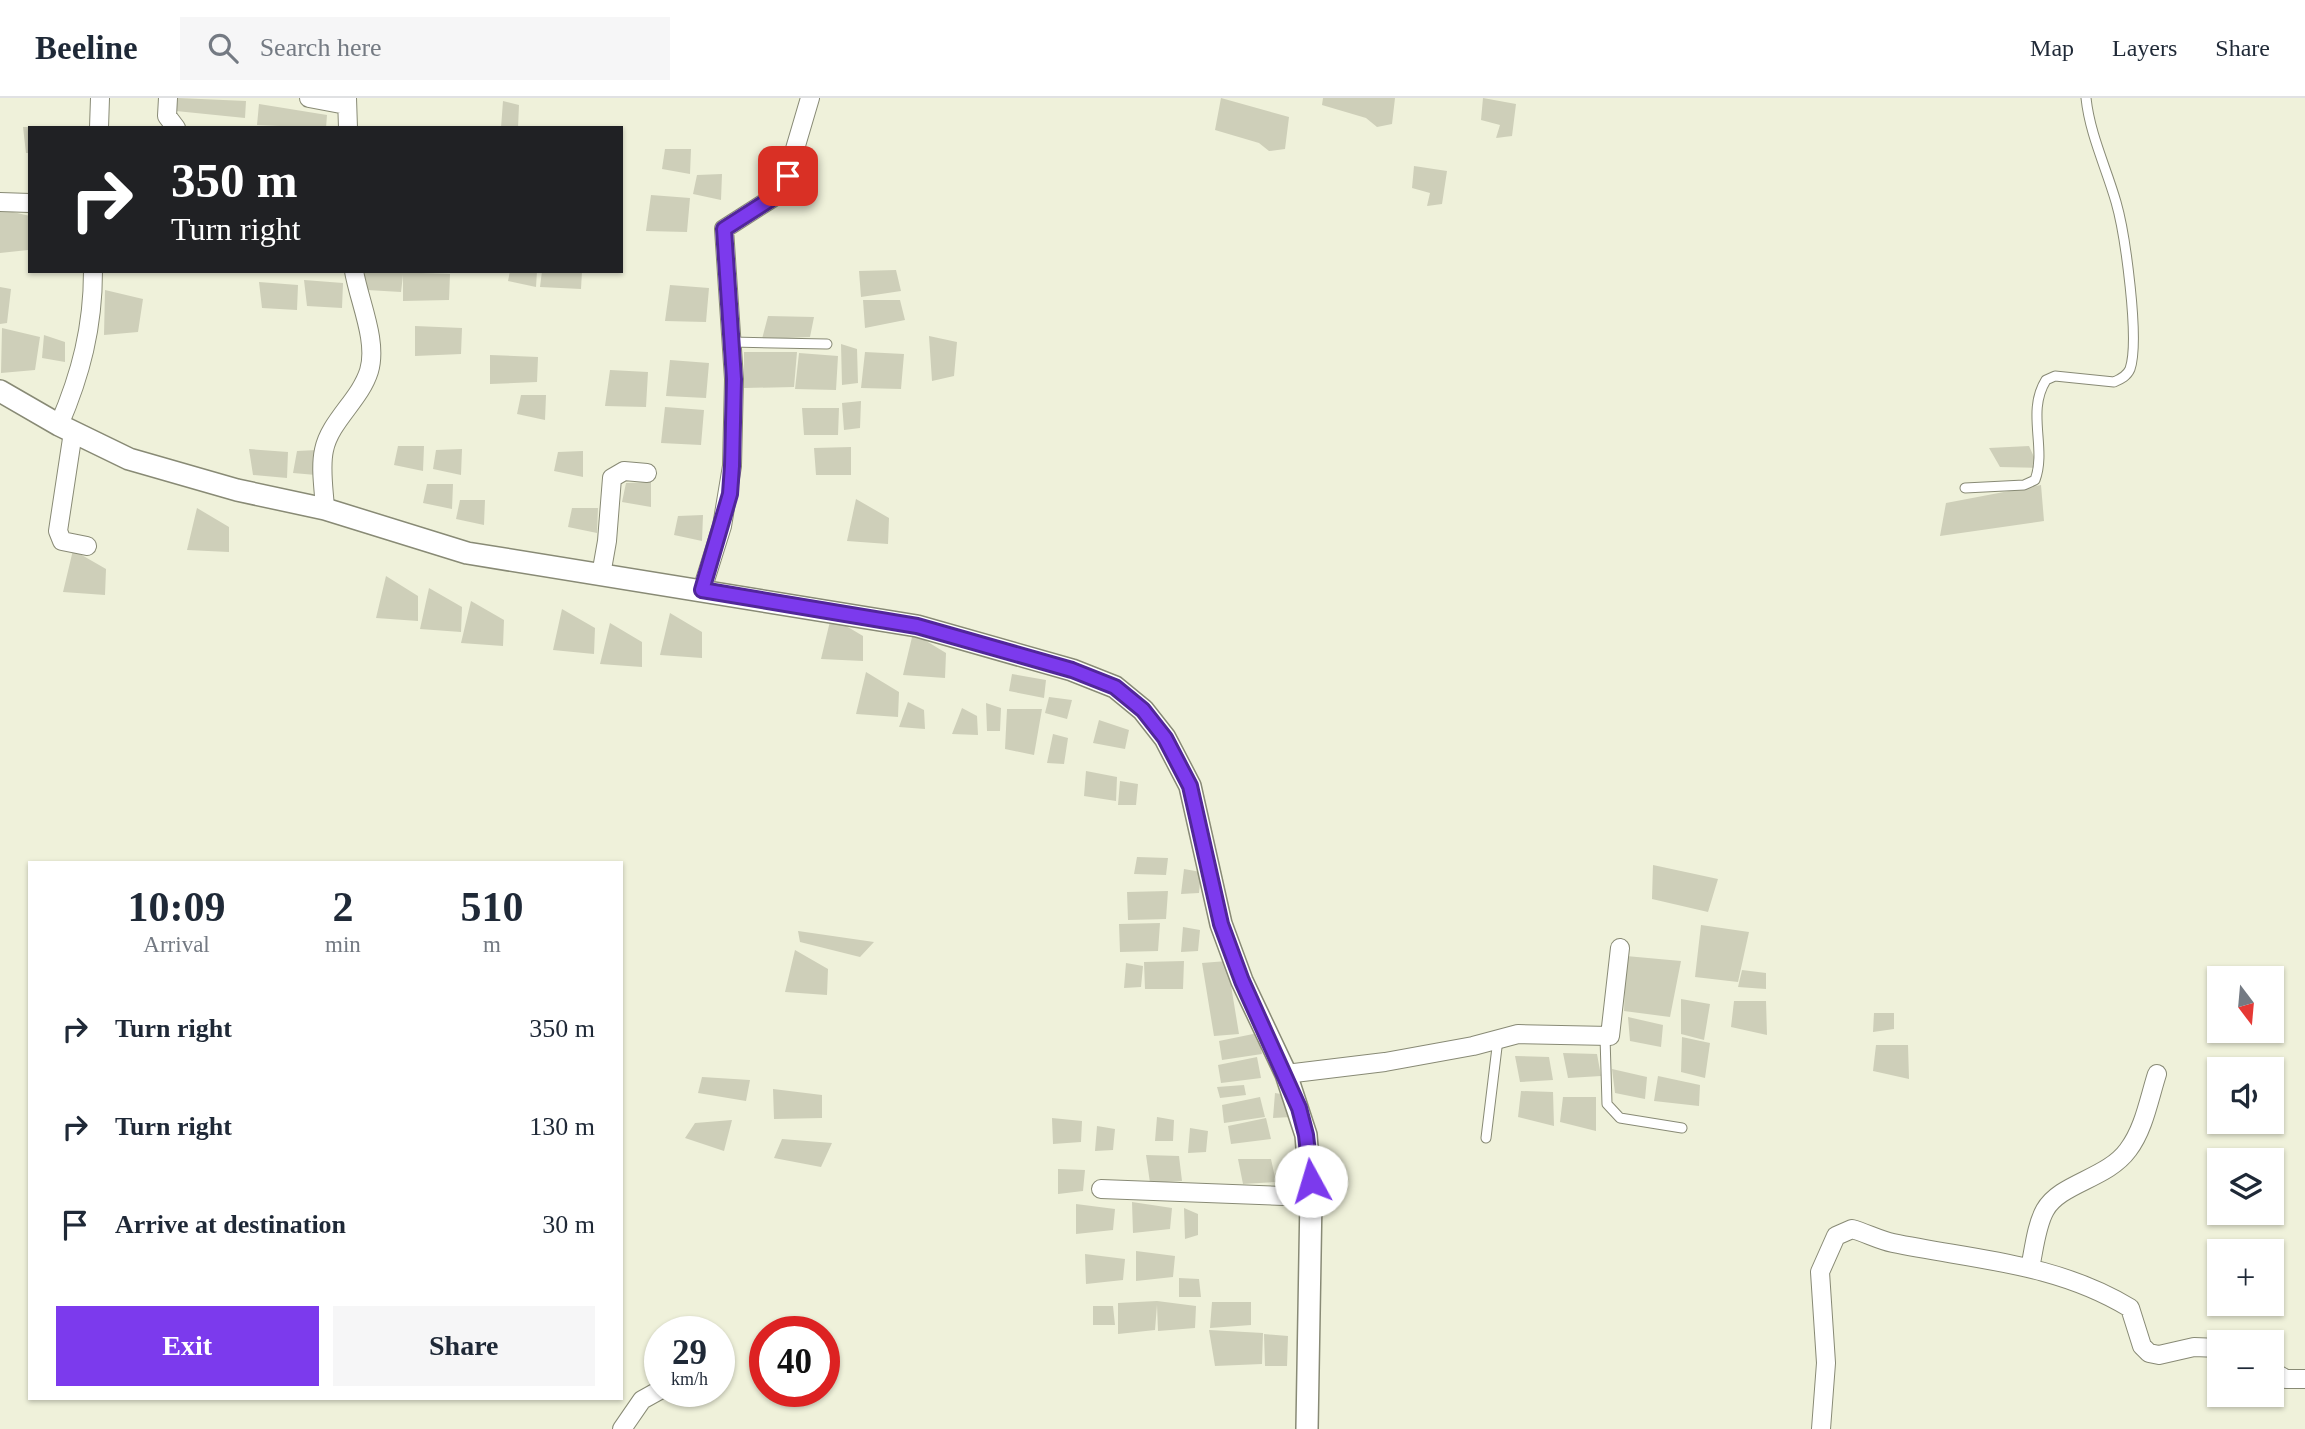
<!DOCTYPE html>
<html lang="en">
<head>
<meta charset="utf-8">
<style>
	body { margin:0; font-family:"Times New Roman",serif; background:#f6f6f7; color:#1f2937; height:100vh; display:flex; flex-direction:column; font-size:26px; white-space:nowrap }
	* { box-sizing:border-box; margin:0 }
	p { font-size:23px; color:#747a83 }
	.icon { flex:none; width:38px; height:38px; fill:none; stroke:currentColor; stroke-width:2; stroke-linecap:round; stroke-linejoin:round }
	.map { position:relative; flex:1; overflow:hidden }
	.sheet { position:absolute; left:28px; top:763px; width:595px; height:539px; display:flex; flex-direction:column; background:#fff; border-radius:0px; box-shadow:0 2px 5px #0004 }
	.sheet>* { flex:none }
	.guide { position:absolute; left:28px; top:28px; width:595px; height:147px; border-radius:0px; box-shadow:0 2px 5px #0004; background:#202124; color:#fff; overflow:hidden }
	.needle { width:46px; rotate:164deg }
	.tools { position:absolute; left:2207px; top:868px; display:grid; gap:14px }
	.tools a { display:grid; place-items:center; width:77px; height:77px; border-radius:0px; background:#fff; box-shadow:0 2px 5px #0004; font-size:35px }
	.speed { position:absolute; left:644px; top:1218px; display:flex; gap:14px; font-size:35px; font-weight:700; text-align:center }
	.speed>* { display:grid; place-content:center; width:91px; height:91px; border-radius:50%; background:#fff; box-shadow:0 2px 5px #0004; line-height:1 }
	.speed small { font-size:18px; font-weight:400 }
	.speed .limit { border:10px solid #d22; background:#fff; color:#111 }
	.pin { position:absolute; display:grid; place-items:center; width:60px; height:60px; color:#fff; margin:-30px; border-radius:14px; box-shadow:0 4px 10px #0006 }
	.me { position:absolute; width:77px; margin:-38px; rotate:354deg; stroke-linejoin:round; filter:drop-shadow(0 0 5px #0008) }
	.turn { display:flex; align-items:center; gap:24px; height:147px; padding:0 28px; font-size:32px }
	.turn .icon { width:91px; height:91px; stroke-width:2.5 }
	.turn b { display:block; font-size:49px; line-height:60px }
	.eta { display:flex; justify-content:space-evenly; align-items:center; height:119px; text-align:center }
	.eta b { font-size:42px; font-weight:700; line-height:49px }
	.action { display:flex; gap:14px; margin-top:auto; padding:14px 28px }
	.action a { flex:1; height:80px; border-radius:0px; background:#7c3aed; color:#fff; font-size:28px; font-weight:700; line-height:80px; text-align:center }
	.action a+a { background:#f6f6f7; color:#1f2937 }
	ul { padding:0; list-style:none }
	li { display:flex; align-items:center; gap:21px; height:98px; padding:0 28px }
	li div { flex:1 }
	li b { display:block; font-size:26px }
	li em { font-style:normal }
	header { display:flex; align-items:center; gap:42px; box-sizing:border-box; height:98px; padding:0 35px; background:#fff; border-bottom:2px solid #e0e1e3 }
	header strong { font-size:33px }
	nav { display:flex; gap:38px; margin-inline-start:auto; font-size:24px }
	.search { width:490px; height:63px; background:#f6f6f7; display:flex; align-items:center; gap:18px; box-sizing:border-box; padding:0 24px; border-radius:0px; color:#747a83; font-size:26px }
	.map>svg:first-child { display:block }
	.building { fill:#cecfb9 }
	.lines { fill:none; stroke-linecap:round; stroke-linejoin:round }
	.service-casing { stroke:#888a75; stroke-width:11 }
	.minor-casing { stroke:#888a75; stroke-width:20 }
	.tertiary-casing { stroke:#888a75; stroke-width:24 }
	.service { stroke:#fff; stroke-width:9 }
	.minor { stroke:#fff; stroke-width:18 }
	.tertiary { stroke:#fff; stroke-width:21 }
	.route-casing { stroke:#51269a; stroke-width:18 }
	.route { stroke:#7c3aed; stroke-width:12 }
</style>
</head>
<body>
<header>
<strong>Beeline</strong>
<div class="search"><svg class="icon" aria-label="search" viewBox="0 0 24 24"><circle cx="10" cy="10" r="6"/><path d="M15 15l6 6"/></svg>Search here</div>
<nav><a>Map</a><a>Layers</a><a>Share</a></nav>
</header>
<div class="map">
<svg width="2305" height="1331" viewBox="0 0 2305 1331">
	<rect width="100%" height="100%" fill="#eff1da"/>
	<path class="building" d="M178,0L246,3L245,20L176,13Z
		M1221,0L1289,19L1285,51L1269,53L1259,45L1215,32Z
		M1323,0H1395L1392,26L1377,29L1366,20L1322,7Z
		M1483,0L1516,6L1512,38L1496,40L1500,27L1481,22Z
		M503,3L519,7L518,30H501Z
		M259,6L327,17L326,30L257,27Z
		M23,29H30V55H26Z
		M665,51H691L690,76L662,71Z
		M1414,68L1447,73L1442,106L1427,108L1430,95L1412,90Z
		M722,76L721,102L693,96L697,77Z
		M651,97L690,100L687,134L646,133Z
		M0,111L30,118L28,152L0,155Z
		M896,172L901,193L861,199L859,173Z
		M364,173L450,176L449,202L403,203V177L401,194L367,192Z
		M510,173H537L536,189L508,183Z
		M542,173H582L581,191L540,189Z
		M304,182L343,185L342,210L307,208Z
		M259,184L298,187L297,212L262,210Z
		M670,187L709,190L706,224L665,223Z
		M0,189L11,191L7,225L0,226Z
		M105,192L143,201L138,234L104,237Z
		M863,202H900L905,222L865,230Z
		M768,218L814,219L810,239L762,241Z
		M415,228L462,230L461,256L415,258Z
		M2,230L40,239L35,272L1,275Z
		M44,237L65,244V264L42,260Z
		M929,238L957,244L954,278L932,283Z
		M841,246L857,251L858,285L842,287Z
		M744,254H797L794,289L744,290Z
		M865,254L904,256L901,291L861,290Z
		M799,255L838,258L836,292L795,291Z
		M490,257L538,259L537,284L490,286Z
		M670,262L709,265L706,300L666,298Z
		M610,272L648,274L646,309L605,308Z
		M521,297H546L545,322L517,316Z
		M861,303L860,330L844,332L842,305Z
		M665,309L704,312L701,347L661,345Z
		M802,310H839L838,337H804Z
		M398,348H424L423,373L394,367Z
		M2029,348L2039,370L2000,369L1989,350Z
		M851,349V377H816L814,350Z
		M249,351L288,354L287,380L253,377Z
		M462,351L461,377L433,371L436,352Z
		M317,352L316,377L293,375L297,353Z
		M583,353V379L554,373L558,354Z
		M651,384V409L622,404L626,385Z
		M427,386H453L452,411L423,405Z
		M2041,387L2044,423L1940,438L1946,405Z
		M856,401L889,420L888,446L847,443Z
		M460,402H485L484,427L456,421Z
		M197,410L229,429V454L187,452Z
		M572,410H598L597,435L568,429Z
		M703,417L702,443L674,437L678,418Z
		M73,452L106,471L105,497L63,494Z
		M386,478L418,498V523L376,520Z
		M429,490L462,509L461,534L420,531Z
		M471,503L504,522L503,548L461,545Z
		M562,511L595,530L594,556L553,552Z
		M670,515L702,534V560L660,557Z
		M831,519L863,538V563L821,561Z
		M610,525L642,544V569L600,566Z
		M913,535L946,555L945,580L903,577Z
		M866,574L899,594L898,619L856,616Z
		M1012,576L1046,582L1044,600L1009,593Z
		M1049,599L1072,602L1067,621L1045,615Z
		M908,604L924,612L925,631L899,629Z
		M986,605L1001,610L1000,633H987Z
		M962,610L977,618L978,637L952,636Z
		M1007,611H1042L1034,657L1005,651Z
		M1099,622L1129,632L1125,651L1093,645Z
		M1053,636L1068,640L1064,666L1047,665Z
		M1086,673L1117,679L1116,703L1084,698Z
		M1120,683L1138,686L1136,707H1118Z
		M1137,759L1168,760L1166,777L1134,776Z
		M1653,767L1718,781L1708,814L1652,801Z
		M1184,771L1201,774L1199,795L1181,796Z
		M1168,793L1166,821L1128,822L1127,794Z
		M1160,825L1158,853L1120,854L1119,826Z
		M1701,827L1749,834L1738,884L1695,879Z
		M1183,829L1200,832L1198,853L1181,854Z
		M798,833L874,844L860,859L800,844Z
		M795,852L828,871L827,897L785,894Z
		M1626,858L1681,863L1670,919L1624,913Z
		M1184,863L1183,891H1145L1144,864Z
		M1227,863L1239,936L1214,938L1202,865Z
		M1126,865L1143,868L1141,889L1124,890Z
		M1742,872L1766,875V891L1738,889Z
		M1681,901L1710,906L1704,942L1681,936Z
		M1734,903H1766L1767,937L1731,929Z
		M1874,915H1894V931L1873,934Z
		M1628,919L1663,927L1661,949L1630,943Z
		M1258,935L1262,956L1222,962L1219,943Z
		M1682,939L1710,945L1705,980L1681,974Z
		M1876,947H1908L1909,981L1873,973Z
		M1563,955L1597,956L1601,978L1568,980Z
		M1515,958L1549,959L1553,982L1520,984Z
		M1257,959L1261,980L1221,985L1218,967Z
		M1612,971L1647,979L1645,1001L1615,995Z
		M1658,978L1700,987L1699,1008L1654,1003Z
		M702,979L750,982L746,1003L698,995Z
		M1244,987L1246,997L1220,1000L1217,989Z
		M773,991L822,997V1020L774,1021Z
		M1521,993L1553,994L1554,1028L1518,1019Z
		M1275,995L1293,998L1291,1019L1273,1020Z
		M1260,999L1265,1019L1224,1025L1222,1007Z
		M1563,999H1596V1033L1560,1024Z
		M1157,1019L1174,1022L1173,1043H1155Z
		M1052,1020L1082,1023L1081,1044L1053,1046Z
		M1266,1020L1271,1041L1231,1046L1228,1028Z
		M732,1022L724,1053L685,1040L695,1025Z
		M1097,1028L1115,1031L1113,1052L1095,1053Z
		M1190,1030L1208,1033L1206,1054L1188,1055Z
		M782,1041L832,1045L821,1069L774,1060Z
		M1146,1057L1179,1058L1182,1083L1150,1085Z
		M1238,1061H1271L1276,1084L1243,1086Z
		M1058,1071L1085,1072L1083,1093L1058,1096Z
		M1132,1104L1172,1110L1170,1131L1133,1135Z
		M1076,1106L1115,1111L1113,1132L1076,1136Z
		M1184,1110L1198,1116V1137L1185,1141Z
		M1136,1153L1175,1158L1173,1179L1136,1183Z
		M1085,1156L1125,1161L1123,1182L1086,1186Z
		M1179,1180L1199,1181L1201,1199H1179Z
		M1157,1203L1196,1208L1195,1230L1158,1233L1157,1207L1155,1232L1118,1236V1205Z
		M1212,1204H1251V1227L1210,1230Z
		M1093,1208H1113L1115,1227H1093Z
		M1209,1232L1263,1235L1262,1266L1215,1268Z
		M1264,1236L1288,1238L1287,1268H1265Z"/>
	<g class="lines">
		<defs>
			<path id="service" d="M732,244L827,246
				M1965,390L2024,387L2035,382C2047,350 2026,314 2046,282L2055,278L2114,284C2121,281 2127,278 2130,271C2140,242 2125,135 2116,104C2106,69 2090,37 2086,0
				M1605,939L1607,1006L1620,1020L1682,1030
				M1486,1040L1498,941"/>
			<path id="minor" d="M168,0L167,18L176,30
				M309,0L346,7
				M347,0L348,30
				M99,30L100,0
				M0,104L30,105
				M59,327C81,276 93,229 93,173
				M73,334L58,433L62,443L87,448
				M325,411C324,392 320,370 324,352C330,323 360,302 369,273C378,243 359,203 354,173
				M601,477L607,443L612,380L624,373L647,375
				M702,492L722,428L732,368L734,281L724,131L774,99L787,78L810,0
				M1286,976L1385,964L1473,948L1518,936L1610,938L1620,850
				M1101,1091L1311,1099
				M2030,1170C2034,1152 2036,1128 2045,1112C2060,1085 2107,1081 2128,1052C2144,1031 2149,1001 2157,976
				M2272,1273L2286,1281H2305
				M622,1331L642,1302L660,1292
				M1821,1331L1826,1265L1820,1174L1836,1138L1852,1131C1866,1135 1879,1142 1893,1145C1976,1162 2056,1165 2130,1210L2142,1248L2149,1255L2159,1257L2194,1249L2219,1250"/>
			<path id="tertiary" d="M0,293L59,327L129,361L237,392L325,411L467,455L917,528L1072,572L1115,589L1143,612L1165,640L1190,688L1221,826L1242,883L1286,976L1306,1037L1311,1099L1307,1331"/>
		</defs>
		<use href="#service" class="service-casing"/>
		<use href="#minor" class="minor-casing"/>
		<use href="#tertiary" class="tertiary-casing"/>
		<use href="#service" class="service"/>
		<use href="#minor" class="minor"/>
		<use href="#tertiary" class="tertiary"/>
	</g>
	<g class="lines">
		<defs>
			<path id="route" d="M788,78L774,99L724,131L734,281L732,368L730,396L702,492L917,528L1072,572L1115,589L1143,612L1165,640L1190,688L1221,826L1242,883L1299,1010L1306,1037L1311,1083"/>
		</defs>
		<use href="#route" class="route-casing"/>
		<use href="#route" class="route"/>
	</g>
</svg>
<div class="tools">
<a><svg class="needle" viewBox="-14 -14 28 28"><path d="M0-13l5 13h-10z" fill="#e53935"/><path d="M0 13l5-13h-10z" fill="#747a83"/></svg></a>
<a><svg class="icon" aria-label="sound" viewBox="0 0 24 24"><path d="M4 9h4l5-4v14l-5-4H4zM17 9q2 3 0 6"/></svg></a>
<a><svg class="icon" aria-label="layers" viewBox="0 0 24 24"><path d="M12 4l9 5-9 5-9-5zM3 14l9 5 9-5"/></svg></a>
<a>+</a>
<a>−</a>
</div>
<div class="speed"><div>29<small>km/h</small></div><div class="limit">40</div></div>
<div class="pin" style="left:788px;top:78px;background:#d93025"><svg class="icon" aria-label="arrive" viewBox="0 0 24 24"><path d="M6 21V4h12l-3 4 3 4H6"/></svg></div>
<svg class="me" style="left:1311px;top:1083px" viewBox="-20 -20 40 40"><circle r="19" fill="#fff"/><path d="M0-13L10 11 0 6-10 11z" fill="#7c3aed"/></svg>
<div class="guide">
<div class="turn"><svg class="icon" aria-label="right" viewBox="0 0 24 24"><path d="M7 20v-9h11M14 6l5 5-5 5"/></svg><div><b>350 m</b>Turn right</div></div>
</div>
<section class="sheet">
<div class="eta">
<div><b>10:09</b><p>Arrival</p></div>
<div><b>2</b><p>min</p></div>
<div><b>510</b><p>m</p></div>
</div>
<ul>
<li><svg class="icon" aria-label="right" viewBox="0 0 24 24"><path d="M7 20v-9h11M14 6l5 5-5 5"/></svg><div><b>Turn right</b></div><em>350 m</em></li>
<li><svg class="icon" aria-label="right" viewBox="0 0 24 24"><path d="M7 20v-9h11M14 6l5 5-5 5"/></svg><div><b>Turn right</b></div><em>130 m</em></li>
<li><svg class="icon" aria-label="arrive" viewBox="0 0 24 24"><path d="M6 21V4h12l-3 4 3 4H6"/></svg><div><b>Arrive at destination</b></div><em>30 m</em></li>
</ul>
<div class="action"><a>Exit</a><a>Share</a></div>
</section>
</div>
</body>
</html>
